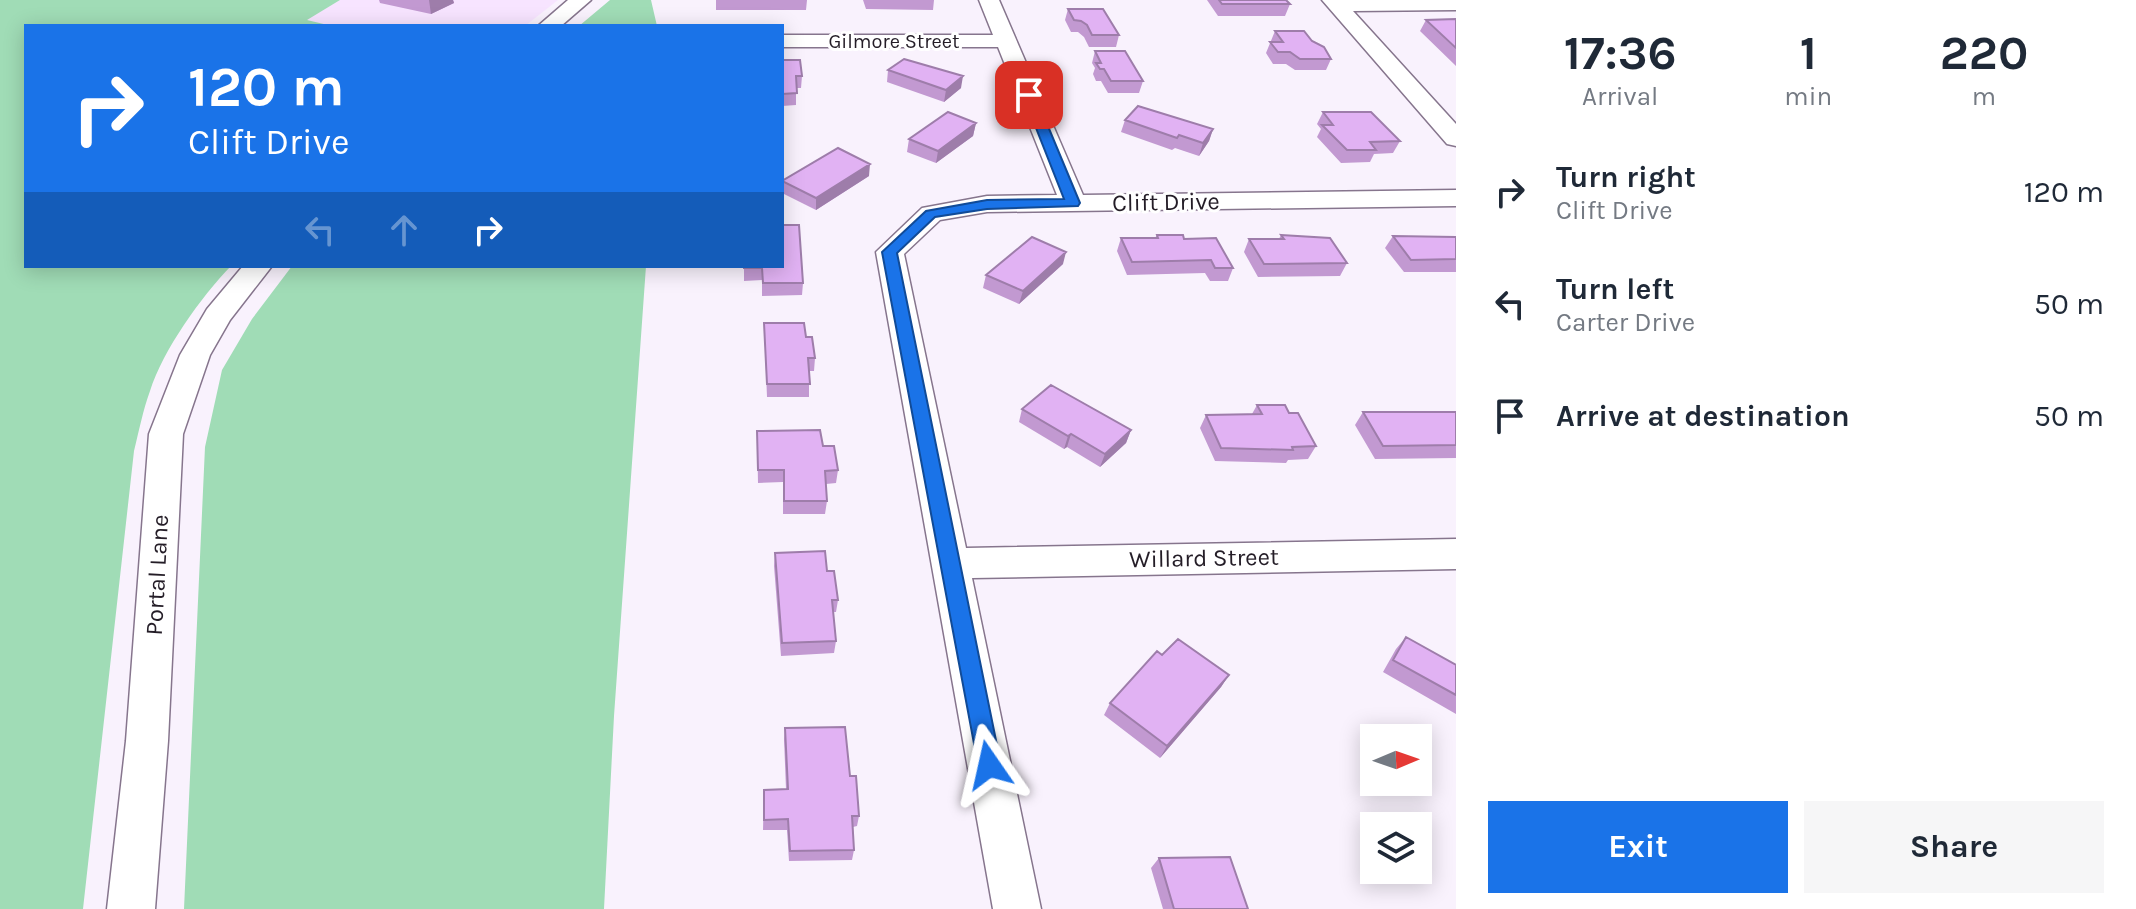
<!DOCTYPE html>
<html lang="en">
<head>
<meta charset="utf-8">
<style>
	body { margin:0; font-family:Karla,sans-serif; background:#f6f6f7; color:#1f2937; height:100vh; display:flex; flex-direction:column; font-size:30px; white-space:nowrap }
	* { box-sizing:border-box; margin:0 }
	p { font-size:26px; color:#747a83 }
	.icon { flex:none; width:44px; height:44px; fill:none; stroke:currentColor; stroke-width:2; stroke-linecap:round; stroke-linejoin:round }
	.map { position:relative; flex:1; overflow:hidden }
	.panel { display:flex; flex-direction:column; background:#fff; width:680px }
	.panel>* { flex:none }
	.guide { position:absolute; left:24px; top:24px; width:760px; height:244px; border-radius:0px; box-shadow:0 4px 20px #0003; background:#1a73e8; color:#fff; overflow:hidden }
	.needle { width:52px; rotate:88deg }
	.tools { position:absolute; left:1360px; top:724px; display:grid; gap:16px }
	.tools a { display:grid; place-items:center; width:72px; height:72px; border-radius:0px; background:#fff; box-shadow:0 4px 20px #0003; font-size:40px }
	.pin { position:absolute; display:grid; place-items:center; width:68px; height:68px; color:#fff; margin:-34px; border-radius:16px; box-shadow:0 4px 12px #0006 }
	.me { position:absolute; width:88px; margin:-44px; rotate:349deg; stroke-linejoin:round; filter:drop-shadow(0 0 6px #0008) }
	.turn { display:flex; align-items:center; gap:28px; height:168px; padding:0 32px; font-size:36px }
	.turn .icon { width:104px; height:104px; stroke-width:2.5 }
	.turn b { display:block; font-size:56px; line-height:68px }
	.lanes { display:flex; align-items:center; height:76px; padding:0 32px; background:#0003; justify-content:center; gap:40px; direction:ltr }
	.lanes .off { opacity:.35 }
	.eta { display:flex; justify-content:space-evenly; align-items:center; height:136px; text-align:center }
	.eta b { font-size:48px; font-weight:700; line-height:56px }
	.primary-button { display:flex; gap:16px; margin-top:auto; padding:16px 32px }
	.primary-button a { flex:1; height:92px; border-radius:0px; background:#1a73e8; color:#fff; font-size:32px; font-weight:700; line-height:92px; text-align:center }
	.primary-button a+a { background:#f6f6f7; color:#1f2937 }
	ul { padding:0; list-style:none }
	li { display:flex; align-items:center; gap:24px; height:112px; padding:0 32px }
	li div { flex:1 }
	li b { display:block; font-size:30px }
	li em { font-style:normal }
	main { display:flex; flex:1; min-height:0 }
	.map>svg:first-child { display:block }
	.built { fill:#f7e4ff }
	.green { fill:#a0dcb6 }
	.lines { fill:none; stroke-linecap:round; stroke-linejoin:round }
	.minor-casing { stroke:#86758d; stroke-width:3 }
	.minor { fill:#fff; fill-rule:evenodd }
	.wall { fill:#c299d1 }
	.shaded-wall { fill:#9e7daa }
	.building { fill:#e1b2f3; stroke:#9e7daa; stroke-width:2 }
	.route { fill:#1a73e8; stroke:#114b97; stroke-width:2 }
	.labels { text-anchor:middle; stroke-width:6; stroke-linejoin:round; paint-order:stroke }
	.far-street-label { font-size:20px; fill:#241d27; stroke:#fff }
	.street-label { font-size:24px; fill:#241d27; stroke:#fff }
</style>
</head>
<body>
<main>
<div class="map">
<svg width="1456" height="909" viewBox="0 0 1456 909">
	<rect width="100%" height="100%" fill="#f9f2fd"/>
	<path class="built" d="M340,0H558L525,26H332L306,20Z"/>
	<path class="green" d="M0,0H340L307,20L332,26H26V266H231C201,297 163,350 150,391C143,410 139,431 134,451L83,909H0Z
		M610,0H651L657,26H579Z
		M292,266H646L614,716L604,909H184L205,447L222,370L252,319Z"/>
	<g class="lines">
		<defs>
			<path id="minor" d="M568,0H591L561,26H538Z
				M979,0H999L1083,195L1456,190V206L987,212L940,220L904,254L966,548L1456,539V569L972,578L1041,909H993L876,252L922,208L987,196L1057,195L998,47H782V35H993Z
				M1322,0H1456V10L1353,11L1456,124V146L1447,144Z
				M243,266H272L230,320L210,355L183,434L168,741L155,909H107L126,741L149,434L180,355L207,309Z"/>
		</defs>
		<use href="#minor" class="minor-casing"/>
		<use href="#minor" class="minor"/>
	</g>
	<path class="wall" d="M379,0H453L454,3L431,14L380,3Z
		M716,0H807L806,10H716Z
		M863,0H934L933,10L866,9Z
		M1207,0H1286L1290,4L1285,16H1218Z
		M1068,9L1119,35L1116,47H1089L1084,37L1078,32H1071L1065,20Z
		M1456,19V66L1420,31L1426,20Z
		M1275,31L1312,41L1331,59L1326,70H1295L1286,64H1273L1266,53Z
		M1095,51L1143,81L1139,93H1108L1101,81H1096L1093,74L1095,68L1092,63Z
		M782,60L802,76L801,88H796V105L782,106Z
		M888,70L961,88L944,102L887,82Z
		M1323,112L1400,141L1393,153L1374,154L1370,162L1341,163L1317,137L1321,129L1317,124Z
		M1125,120L1213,129L1209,141L1199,156L1175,148L1172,150L1121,132Z
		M976,123L973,136L936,163L907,152L909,139Z
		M869,176L816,210L782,193V181Z
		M1157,235L1184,239L1233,268L1228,281H1210L1205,273L1127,275L1117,251L1121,238H1155Z
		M1281,235L1347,263L1340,276L1258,277L1244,252L1249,239H1279Z
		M1393,236L1456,237V272H1404L1385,248Z
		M1063,264L1019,304L983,288L986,275Z
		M744,266H782L803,283L802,295L762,296V280L744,281Z
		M764,323L806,337L815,358L814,371H809V397H767Z
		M1257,405L1289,413L1316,446L1308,459L1288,460L1286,463L1215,461L1200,428L1206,415L1252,414Z
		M1022,409L1131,430L1126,443L1100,467L1067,447L1064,449L1019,422Z
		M1363,412H1456V458L1375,459L1355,425Z
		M757,431L823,446L838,470L836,483L826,484L827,501L825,514H783V482L758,483Z
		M775,553L827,571L838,600L836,612H833L836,641L834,653L781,656L774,566Z
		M1406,637L1456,665V714L1383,672L1396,649Z
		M1162,655L1229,675L1221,687L1160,758L1104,715L1110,703Z
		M785,728L850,776L859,816L857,826L853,827L854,850L852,860L789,861L787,830H763L764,790L786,789L784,739Z
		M1159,858L1248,909H1163L1151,868Z"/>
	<path class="shaded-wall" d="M429,0H453L454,3L431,14Z
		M963,76L961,88L944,102L946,90Z
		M976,123L973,136L936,163L938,151Z
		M1213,129L1209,141L1199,156L1203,143Z
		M870,164L869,176L816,210V198Z
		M1066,252L1063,264L1019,304L1023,291Z
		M1131,430L1126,443L1100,467L1105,454Z
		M1071,434L1067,447L1064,449L1068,436Z
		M1229,675L1221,687L1160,758L1167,746Z"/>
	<path class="building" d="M1219,0H1286L1290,4H1222Z
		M1068,9H1103L1119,35H1092L1087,25L1081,21L1074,20Z
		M1456,19V48L1426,20Z
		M1275,31H1304L1312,41L1324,47L1331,59H1300L1290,52H1278L1270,42H1283Z
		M1095,51H1125L1143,81H1111L1104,69H1100L1096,63H1101Z
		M904,59L963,76L946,90L888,70Z
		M782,60H800L802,76H796L797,93L782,94Z
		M1138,106L1213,129L1203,143L1179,135L1177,138L1125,120Z
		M948,112L976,123L938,151L909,139Z
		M1323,112H1371L1400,141L1370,142L1376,150H1347L1322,125H1333Z
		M838,148L870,164L816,198L782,181Z
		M782,225H799L803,283H763L762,268H744V266H782Z
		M1157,235H1183L1184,239L1216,238L1233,268H1215L1211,260L1132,262L1121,238H1158Z
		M1281,235L1330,238L1347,263L1264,264L1249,239H1284Z
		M1393,236L1456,237V259L1411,260Z
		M1032,237L1066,252L1023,291L986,275Z
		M764,323H804L806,337H812L815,358H808L810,384H767Z
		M1051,385L1131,430L1105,454L1071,434L1068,436L1022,409Z
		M1257,405H1285L1289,413H1298L1316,446L1292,447L1293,450L1221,448L1206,415L1262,414Z
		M1363,412H1456V445L1383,446Z
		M820,430L823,446H834L838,470L825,471L827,501H784V470H758L757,431Z
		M825,551L827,571H834L838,600H832L836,641L782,643L775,553Z
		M1406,637L1456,665V695L1393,660Z
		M1178,639L1229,675L1167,746L1110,703L1157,651L1162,655Z
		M845,727L850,776H856L859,816H852L854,850L790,851L788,819L764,820V790L788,789L785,728Z
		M1230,857L1248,909H1174L1159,858Z"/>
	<path class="route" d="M1029,92L1035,95L1080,203L1078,206L987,209L935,217L897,253L1001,765L998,772L989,775L981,772L978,765L882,252L926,211L987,200L1064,199L1023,95Z"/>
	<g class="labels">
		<g class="far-street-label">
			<text x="894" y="48">Gilmore Street</text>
		</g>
		<g class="street-label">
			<text transform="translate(1166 202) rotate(-1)" y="8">Clift Drive</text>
			<text transform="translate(1204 558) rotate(-1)" y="8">Willard Street</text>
			<text transform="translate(157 575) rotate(-87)" y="8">Portal Lane</text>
		</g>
	</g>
</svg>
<div class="tools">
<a><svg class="needle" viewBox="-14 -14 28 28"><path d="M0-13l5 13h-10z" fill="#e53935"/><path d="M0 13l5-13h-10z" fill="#747a83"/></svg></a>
<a><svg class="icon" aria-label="layers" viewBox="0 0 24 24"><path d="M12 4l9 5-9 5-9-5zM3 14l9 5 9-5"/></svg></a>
</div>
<div class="pin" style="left:1029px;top:95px;background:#d93025"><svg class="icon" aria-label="arrive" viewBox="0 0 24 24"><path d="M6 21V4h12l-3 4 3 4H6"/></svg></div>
<svg class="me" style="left:989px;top:765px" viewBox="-20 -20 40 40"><path d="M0-17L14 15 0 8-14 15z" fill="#1a73e8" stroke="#fff" stroke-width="4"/></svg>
<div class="guide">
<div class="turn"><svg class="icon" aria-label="right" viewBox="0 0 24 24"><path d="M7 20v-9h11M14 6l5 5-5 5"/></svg><div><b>120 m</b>Clift Drive</div></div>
<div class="lanes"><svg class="icon off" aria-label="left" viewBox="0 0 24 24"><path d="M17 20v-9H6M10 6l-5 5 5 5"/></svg><svg class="icon off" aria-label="ahead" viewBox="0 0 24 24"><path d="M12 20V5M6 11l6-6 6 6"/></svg><svg class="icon" aria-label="right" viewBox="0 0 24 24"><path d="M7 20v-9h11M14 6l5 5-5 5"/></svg></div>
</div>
</div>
<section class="panel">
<div class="eta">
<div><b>17:36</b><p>Arrival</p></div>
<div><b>1</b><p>min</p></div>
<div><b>220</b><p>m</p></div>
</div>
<ul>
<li><svg class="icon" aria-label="right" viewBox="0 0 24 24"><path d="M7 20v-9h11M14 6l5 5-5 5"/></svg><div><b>Turn right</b><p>Clift Drive</p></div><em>120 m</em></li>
<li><svg class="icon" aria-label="left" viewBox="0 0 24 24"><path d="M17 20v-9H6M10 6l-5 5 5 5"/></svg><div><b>Turn left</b><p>Carter Drive</p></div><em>50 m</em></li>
<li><svg class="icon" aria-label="arrive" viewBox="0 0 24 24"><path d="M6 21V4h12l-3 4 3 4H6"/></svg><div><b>Arrive at destination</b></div><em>50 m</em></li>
</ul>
<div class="primary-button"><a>Exit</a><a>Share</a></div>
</section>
</main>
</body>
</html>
